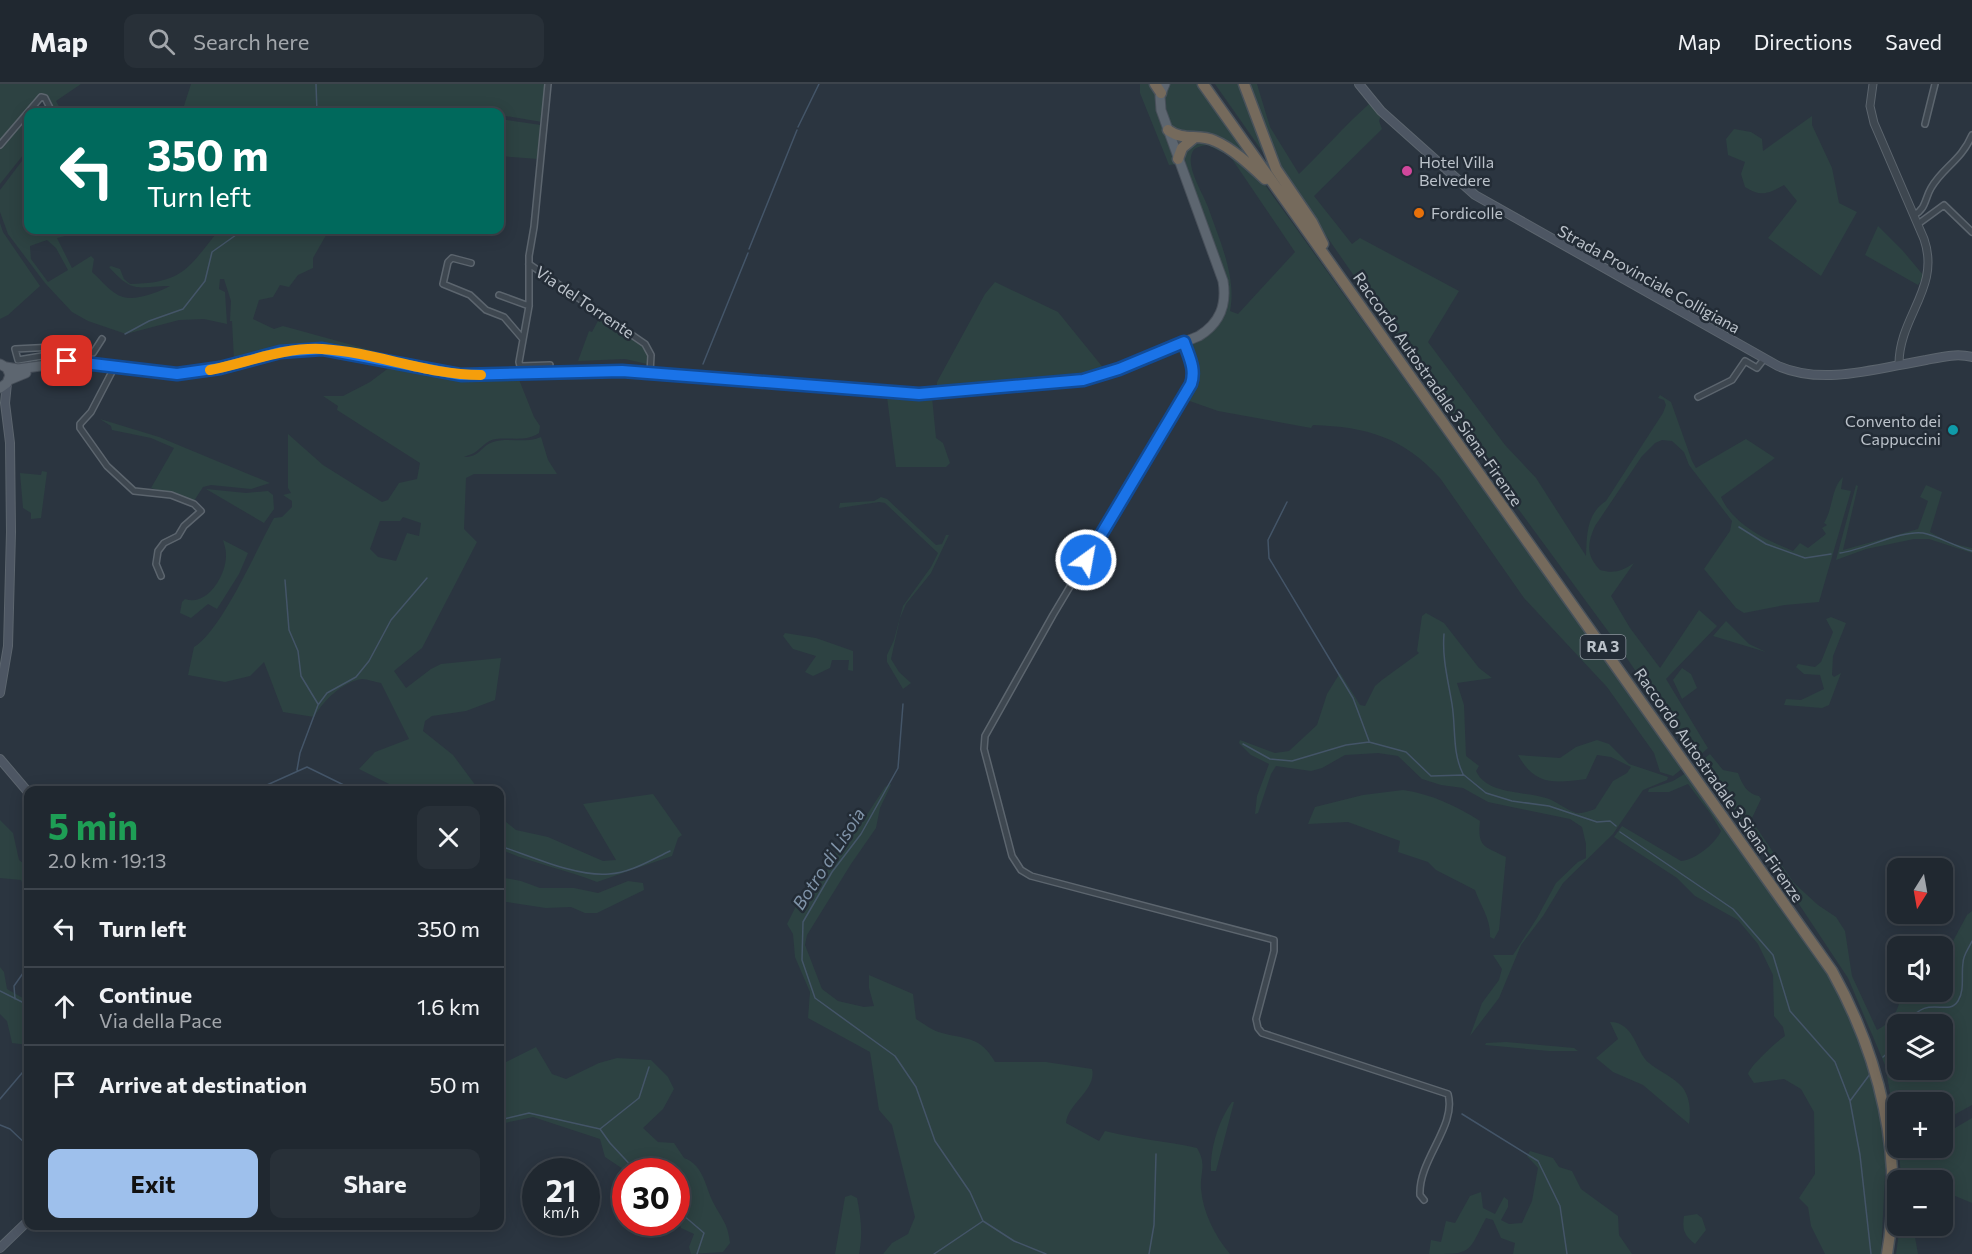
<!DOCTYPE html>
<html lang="en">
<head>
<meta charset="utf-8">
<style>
	body { margin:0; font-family:Commissioner,sans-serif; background:#283038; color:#f1f3f6; height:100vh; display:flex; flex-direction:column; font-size:22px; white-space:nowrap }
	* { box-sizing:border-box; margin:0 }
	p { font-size:20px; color:#a2a6ab }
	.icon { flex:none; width:33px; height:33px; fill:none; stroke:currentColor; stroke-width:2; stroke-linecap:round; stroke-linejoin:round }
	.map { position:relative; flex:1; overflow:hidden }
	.sheet { position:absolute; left:24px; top:702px; width:480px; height:444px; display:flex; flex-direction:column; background:#202830; border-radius:12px; box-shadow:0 3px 15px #0003,0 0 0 2px #3d444c }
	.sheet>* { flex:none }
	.hud { position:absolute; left:24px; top:24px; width:480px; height:126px; border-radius:12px; box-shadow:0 3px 15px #0003,0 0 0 2px #3d444c; background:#00695c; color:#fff; overflow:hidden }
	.needle { width:39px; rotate:191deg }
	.buttons { position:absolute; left:1887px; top:774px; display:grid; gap:12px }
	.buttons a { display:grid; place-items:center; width:66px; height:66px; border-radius:12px; background:#202830; box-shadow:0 3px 15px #0003,0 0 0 2px #3d444c; font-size:30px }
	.speed { position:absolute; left:522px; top:1074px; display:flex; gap:12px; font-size:30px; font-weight:700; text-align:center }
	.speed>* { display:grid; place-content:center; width:78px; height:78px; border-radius:50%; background:#202830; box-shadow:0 3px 15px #0003,0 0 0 2px #3d444c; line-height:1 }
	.speed small { font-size:15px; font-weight:400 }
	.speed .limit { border:9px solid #d22; background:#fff; color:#111 }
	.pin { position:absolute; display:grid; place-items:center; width:51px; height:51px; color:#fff; margin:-26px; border-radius:12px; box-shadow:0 3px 9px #0006 }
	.me { position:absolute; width:66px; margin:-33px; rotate:32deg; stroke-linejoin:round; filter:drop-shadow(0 0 4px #0008) }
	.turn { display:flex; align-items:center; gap:21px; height:126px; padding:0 24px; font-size:27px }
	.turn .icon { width:78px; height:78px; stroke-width:2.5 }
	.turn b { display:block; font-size:42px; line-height:51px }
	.round { display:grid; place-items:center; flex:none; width:63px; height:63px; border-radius:12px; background:#283038 }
	.headline { display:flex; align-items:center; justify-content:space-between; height:102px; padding:0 24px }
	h1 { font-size:36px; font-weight:700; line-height:45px; color:#1e9e55 }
	.action { display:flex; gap:12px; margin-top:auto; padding:12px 24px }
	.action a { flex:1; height:69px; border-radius:12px; background:#9ec0ec; color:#111; font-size:24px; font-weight:700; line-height:69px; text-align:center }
	.action a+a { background:#283038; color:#f1f3f6 }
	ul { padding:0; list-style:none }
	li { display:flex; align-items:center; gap:18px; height:78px; padding:0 24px; border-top:2px solid #3d444c }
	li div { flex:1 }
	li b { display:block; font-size:22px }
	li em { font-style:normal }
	header { display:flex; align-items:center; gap:36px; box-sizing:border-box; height:84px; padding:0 30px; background:#202830; border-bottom:2px solid #3d444c }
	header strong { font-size:28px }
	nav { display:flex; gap:33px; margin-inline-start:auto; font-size:21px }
	.search { width:420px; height:54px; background:#283038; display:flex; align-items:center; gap:15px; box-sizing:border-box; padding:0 21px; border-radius:12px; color:#a2a6ab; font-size:22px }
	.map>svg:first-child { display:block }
	.green { fill:#2d4242; fill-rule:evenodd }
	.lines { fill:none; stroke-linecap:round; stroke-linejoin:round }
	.stream { stroke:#445568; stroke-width:1.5 }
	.minor-casing { stroke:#5c656e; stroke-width:8 }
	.tertiary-casing { stroke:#5c656e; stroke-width:9 }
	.secondary-casing { stroke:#5c656e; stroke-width:10 }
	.primary-casing { stroke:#48505a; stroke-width:11 }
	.motorway-casing { stroke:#49525b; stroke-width:13 }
	.minor { stroke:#3e4750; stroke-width:5 }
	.tertiary { stroke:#3e4750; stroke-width:7 }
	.secondary { stroke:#4d5663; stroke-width:8 }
	.primary { stroke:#5d6670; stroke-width:9 }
	.motorway { stroke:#756a5c; stroke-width:10 }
	.route-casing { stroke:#114b97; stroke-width:15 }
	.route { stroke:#1a73e8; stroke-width:10 }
	.slow { stroke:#f59e0b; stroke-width:10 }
	.hotel-dot { fill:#d1479c; stroke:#232c36; stroke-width:2 }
	.food-dot { fill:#e8710a; stroke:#232c36; stroke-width:2 }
	.culture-dot { fill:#0f9aa8; stroke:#232c36; stroke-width:2 }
	.labels { text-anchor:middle; stroke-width:5; stroke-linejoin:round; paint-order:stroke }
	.shield { fill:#232c36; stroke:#8d959e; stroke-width:1.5 }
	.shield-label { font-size:15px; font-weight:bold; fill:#bbc2ca }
	.poi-label { font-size:16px; fill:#bbc2ca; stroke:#232c36; text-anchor:start }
	.street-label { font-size:16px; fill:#bbc2ca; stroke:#232c36 }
	.water-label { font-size:18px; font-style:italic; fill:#8094a9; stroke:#232c36 }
</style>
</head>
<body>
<header>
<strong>Map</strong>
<div class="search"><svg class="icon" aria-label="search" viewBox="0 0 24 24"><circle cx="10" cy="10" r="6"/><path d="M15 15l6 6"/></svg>Search here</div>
<nav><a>Map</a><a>Directions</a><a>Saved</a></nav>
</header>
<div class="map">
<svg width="1972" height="1170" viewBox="0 0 1972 1170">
	<rect width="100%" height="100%" fill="#2b3540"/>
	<path class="green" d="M0,0H81L56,17L62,28H54L43,10L38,12L0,58Z
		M191,0H546L542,38L500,31V28H182Z
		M1140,0H1152L1156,8L1178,80L1169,81L1140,9Z
		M1169,0H1198L1259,85L1222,58L1191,52L1170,42L1164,14Z
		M1215,0H1242L1269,77Z
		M1249,0H1257L1270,43L1299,90C1323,67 1344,42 1369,20L1381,31L1379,37L1382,45L1314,112L1352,160L1360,154L1459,207L1428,258L1505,361L1536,394L1586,472C1587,452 1586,430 1606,417L1663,329L1666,321L1664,316L1658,314L1660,311L1671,318L1692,377L1696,384L1746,355L1775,374L1721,413C1734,442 1767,456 1793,467L1800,459L1808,464L1826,450L1822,444L1827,441L1824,439C1833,425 1831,404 1843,393L1841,405L1851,407L1819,518L1785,521L1744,529L1736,524L1704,485L1730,447L1732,437L1689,381L1684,368L1672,357L1662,356L1655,359L1642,372L1595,442C1587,460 1586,471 1600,486C1614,490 1622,487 1634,479L1611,512L1630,544L1660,584L1699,526L1717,542L1666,595L1706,661L1708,664L1696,675L1613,554L1472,362L1291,101L1279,83Z
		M28,29V65L0,100V64Z
		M1812,32V41L1832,84L1839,119L1857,128L1821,192L1768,154L1797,117L1784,101C1768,110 1761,113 1745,103L1741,90L1745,78L1728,71L1726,55L1734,45L1751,48L1762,55L1763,67Z
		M500,35L541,41L538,75L500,72Z
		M1204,57L1213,59L1263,98L1683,684L1673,692L1660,688L1654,669L1607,603L1524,514L1440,394C1403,353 1367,343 1313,341L1311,344L1218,327L1184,315C1198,292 1195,285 1189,259C1216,251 1228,236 1228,208L1184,73C1186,61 1192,59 1204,57ZM1207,61L1230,72L1295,168L1238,230L1230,227C1237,193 1219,155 1208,123C1203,109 1186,84 1192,69C1194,63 1201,62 1207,61Z
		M28,69V146H89L57,154L72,184L91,172L94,175L92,188C101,196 112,210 123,213C136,217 159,208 170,202C137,202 134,211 109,183L111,182L120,185L124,195L130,200C184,199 188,184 219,146H329L313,174V184L298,191L289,203L280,201L273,213L259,216L253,235L274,245L283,242L392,272L387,274C360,268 331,258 303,261C280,263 257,271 234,276L232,237H230L231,217L224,195H220L219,205L225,208L227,240L204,235L179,236L126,250L88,237L72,228L45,199L8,150L0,128V106ZM47,156L56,164L68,186L48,198L31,175L30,162Z
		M0,139L3,148L40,202L8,231L0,235Z
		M1878,142L1903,167L1924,192L1918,201L1865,171Z
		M995,198L1058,228L1105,286L1083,292L937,306V298L985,210Z
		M599,235L617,248L620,244C632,253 652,262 647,280L625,275L578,277L589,247L592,248Z
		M390,283L439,292L518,293L534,333L540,342L539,349C525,358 512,353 496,355C485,356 481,366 472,370C469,371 466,372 464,373C481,373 479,363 493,358C508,353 525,360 541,353L548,376L557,390H474L466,394L464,445L477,458L422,564L394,587L406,604L431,585L441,580L501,574L495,616L466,627L432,632L425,637L423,647L453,671L479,706H401L359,685L375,668L409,655L381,599C375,598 367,595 362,595C342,598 323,617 314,633L283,628L264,578L250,592L225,598L188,591L194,563C222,546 256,466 274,434L282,433L292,423V417L283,411L291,409L288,404V350L323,381L382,418L388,416L399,399L417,395L420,379L337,326L338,322L323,312H343L370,298ZM403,433L421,439L419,452L407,449L396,477L378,473L370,465L380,437H400Z
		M887,313H932L936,354L943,359L950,379L946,383H896Z
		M100,335L159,353L270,399L251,405L211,401L203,403L194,417L151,404L174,364L151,354L112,346L111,342Z
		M42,387L47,388L41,434L31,435V429L23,424L20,389L41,391Z
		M1856,401L1858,402L1843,466L1918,445L1928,417L1920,413L1926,401L1942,408L1930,448L1950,459L1972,464V469L1929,455H1914L1866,465L1836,476Z
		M206,405L246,409L268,407L273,411L274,425L264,439Z
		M881,413L887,415L936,461L942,460L946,451H949L931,489L906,520L900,534L891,575L899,588L911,599L903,605L887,578V571L894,556L903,522L931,483L938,469L885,419L879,418L839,424L840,419L874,417Z
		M223,456L248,469L239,490L217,525L208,520L191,534L180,529L182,518L185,515C208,523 227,490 226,470C226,465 224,460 223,456Z
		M1426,529L1444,539L1479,584L1492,594L1457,599L1464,621L1466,672L1479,682L1476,687C1487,711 1525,707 1546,714C1556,717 1565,725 1576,729C1582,730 1589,727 1595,725L1613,697L1627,689L1631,683L1611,673L1597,671L1586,695C1555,699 1535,702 1518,671L1560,674L1576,663L1597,656L1609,660L1629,680L1668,693L1667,696L1643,706L1613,750L1563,799L1543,832L1521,861L1499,914L1470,952L1482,919L1499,896L1502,885L1493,871H1513L1537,834L1556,799L1578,778L1586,774V760L1582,743L1570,735L1488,718L1463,704L1441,701L1422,695L1398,672L1378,669L1345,671L1322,684L1311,687L1276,682L1271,690L1258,729L1255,730L1257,712L1269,680L1251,671L1239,659L1240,656L1275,669L1289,667L1317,641L1327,610L1340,589L1360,621L1365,622L1375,602L1382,596L1419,569L1417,567L1422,532Z
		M1831,533L1846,539L1833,572L1832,591L1834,593L1841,589L1829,621L1822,624L1784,621L1786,615L1801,616L1824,605L1820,591L1804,590L1796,583L1798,580L1815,583L1821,578L1833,548L1826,535Z
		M1726,537L1749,560L1766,568L1713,552Z
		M785,549L816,554L853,567V587L848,586L849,576H832L830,584L813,592L805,588L816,572L793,565L783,552Z
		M1682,584L1691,590L1697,604L1682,615L1673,596Z
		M1710,670L1723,686L1738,689C1742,700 1747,710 1759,712L1761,715L1752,734L1756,743L1794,799L1818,821L1836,833L1845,847L1852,892L1877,946C1889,940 1897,930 1900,916L1917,908H1942L1948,901L1943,893L1942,862H1937L1936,858L1944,855L1952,859L1967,831L1972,827V1021L1943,1037L1942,1018H1898L1897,1048L1885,981L1848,894L1757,757L1699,679ZM1898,940H1942V986H1898Z
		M1686,689L1825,885L1851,933L1878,1019L1886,1071L1881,1170H1825L1811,1142L1808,1123L1799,1114L1815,1090L1814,1028L1801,1005L1784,995L1754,999L1748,990C1750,982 1777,957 1785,952L1783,943L1774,932L1773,891L1758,860L1738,836L1695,812L1677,794L1614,753L1622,742L1681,777C1695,776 1715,760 1721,747L1710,729L1688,700L1669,708H1648L1649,705L1673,697Z
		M890,700L891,701L880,724L876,744L851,780L807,851L805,861L822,905L838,917L864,923L874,922L869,904V891L913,910L916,935C924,940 933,947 942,949C968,956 980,952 995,978H1046L1092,985C1097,1006 1068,1019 1066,1039L1099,1057L1105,1047C1136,1055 1166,1057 1197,1064C1207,1081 1200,1087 1201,1105C1203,1129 1215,1152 1230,1170H883L892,1159L908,1150L915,1133L892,1041L879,1026L870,968L808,934L810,908L795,873L793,850L787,840L808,798L855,749L885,703Z
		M1403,706C1431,710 1457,722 1480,737C1477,764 1485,762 1506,773L1499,846L1494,855L1490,853C1491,835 1481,823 1475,806L1436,786L1428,778L1398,768L1400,757L1348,738L1308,740L1315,723L1363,711Z
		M653,710L682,751L678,754L672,772L597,798C564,785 531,779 500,765V733L516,746L548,753L603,777L616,776L583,720Z
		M0,736L13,749L19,776L28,783V811L26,810L21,796L0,794Z
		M500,793L521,797L540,804H574L598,809L628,797L643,799L644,806L597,829H585L571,823L546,824L507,818L500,820Z
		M0,883L4,888L7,905L28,917V961L12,959L7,937L0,930Z
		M1610,938C1635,938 1636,969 1649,979C1660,988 1674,993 1683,1004C1690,1014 1691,1028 1689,1040L1643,1001L1613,988L1596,974L1618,955Z
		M1506,958L1574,964L1578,967H1549L1485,961L1486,959Z
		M536,963L552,990L566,995L599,979L617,974L651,976L668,993L674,1005L663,1025L643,1044L658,1058L674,1059L684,1074C704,1081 705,1103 714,1120C722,1135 728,1140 730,1159L723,1168L691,1170L689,1163L694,1150L681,1144L677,1130L676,1088L626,1087L605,1073L600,1055L533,1033L500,1040V981Z
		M1232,1018H1234L1216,1087H1211C1210,1064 1219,1036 1232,1018Z
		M1972,1034V1119L1943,1107L1942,1096H1901L1899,1064H1942L1943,1051Z
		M1530,1067L1553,1074L1559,1083L1572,1087L1581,1105L1618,1132L1619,1151L1632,1170H1513L1515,1159L1501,1154L1493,1136L1486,1134C1467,1170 1473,1170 1429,1170L1431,1156L1441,1158L1446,1137L1455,1139L1470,1112L1481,1108L1483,1124L1495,1130L1504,1113L1508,1116V1123L1501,1136L1509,1140L1522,1139L1532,1117L1538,1084L1527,1072Z
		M851,1111L857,1114C861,1134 863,1150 859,1170H835L845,1113Z
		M1697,1130L1702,1134L1706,1146L1695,1160C1684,1151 1682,1146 1684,1132Z
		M1900,1142H1913L1918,1170H1896Z"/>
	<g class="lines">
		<path class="stream" d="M316,0L317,28
			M798,43L819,0
			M749,165L797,46
			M125,250L149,237L183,225L205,197L212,168L243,146
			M703,280L748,169
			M1287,418L1268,456L1269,474L1353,614L1369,657
			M1739,443L1766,460L1805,474L1831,470
			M1840,469C1864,466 1901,446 1923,449C1936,451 1956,463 1972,467
			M285,496L289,546L298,567L301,592L318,620
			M1444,550C1442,574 1448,596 1452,620C1456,645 1452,668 1463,690
			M903,620L898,684L861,750L832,788L803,838L802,876L815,914L895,972L916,1003L935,1057L970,1108L983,1137L1014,1157L1046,1170
			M1243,660L1270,675L1292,677L1346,661L1369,658L1406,668L1431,692L1464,691L1486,709L1512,717L1549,722L1597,738L1610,737L1616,742
			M297,686L300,669L318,621L327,609L356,593L369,577L391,536L427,494
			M238,706L258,705L307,683L354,706
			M1620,748L1733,825L1773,871L1790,927L1835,978L1850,1017L1860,1071L1871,1170
			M500,762C531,772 576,793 609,790C630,789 651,776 670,767
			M0,907L28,921
			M15,915L14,902L28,882
			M1907,940C1927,908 1947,934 1958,917C1965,906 1961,891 1963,879C1963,871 1969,864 1972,857
			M1883,973L1898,960
			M0,1015L28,982
			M1850,1017L1870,990
			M1462,1030L1538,1077L1560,1122L1567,1170
			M500,1036L529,1029L600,1045L610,1059L637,1088
			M0,1041L10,1045L28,1062
			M600,1045L639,1014L649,983
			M676,1125L704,1149L697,1170
			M934,1170L983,1137
			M1149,1170L1154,1141L1156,1070"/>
		<defs>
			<path id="minor" d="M1925,40L1935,0
				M0,61L41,13L45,14L52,28
				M1914,131C1926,125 1925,114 1931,104C1943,83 1961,77 1972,51
				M1918,140L1944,121L1972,148
				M471,179L452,174L448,178L443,200L470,211L486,226L504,233L522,254
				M529,180L645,260L651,271L650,289
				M499,211L529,222
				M1184,258C1189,273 1195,285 1191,300L1053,531L985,652L984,665L1012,772L1021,786L1031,792L1274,856V867L1256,935L1258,944L1262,949L1448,1010C1457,1042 1418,1076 1420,1111L1424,1116
				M51,282V276L42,272L18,276L15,265L55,263L93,269L102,255
				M115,282L91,328L80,340V344L107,382L134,407L171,411L194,420L201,427L184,442L178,452L164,459L158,467L156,480L161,492
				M521,282L550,281
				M522,290L519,278L529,222V172L534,143L548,0
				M1698,313L1732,296L1745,277L1757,284L1764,275"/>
			<path id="tertiary" d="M1873,0L1870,22L1874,39L1924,155C1941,204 1899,232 1899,280"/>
			<path id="secondary" d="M1359,0L1381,27L1475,111L1778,282C1824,302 1878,284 1926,276C1941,273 1957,269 1972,273
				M0,609L8,562L11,448L10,359L5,319L7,299
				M0,675L28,708
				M0,1164L28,1137"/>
			<path id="primary" d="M0,280L7,284L10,291L7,299L0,304
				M6,283L18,285L78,277L177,290L220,284L280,268L322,265L461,291L622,287L901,309H932L1083,296L1119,285L1199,252C1220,239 1227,221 1223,197L1161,26L1160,12L1165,0
				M9,296L26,289"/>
			<path id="motorway" d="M1155,0L1161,9
				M1203,0L1832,887C1880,973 1904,1072 1887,1170
				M1244,0L1276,85L1312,138L1323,160
				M1168,46C1184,58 1198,49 1215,57C1232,64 1251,82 1265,95
				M1178,75L1182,64L1194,54"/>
		</defs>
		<use href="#minor" class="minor-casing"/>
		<use href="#tertiary" class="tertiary-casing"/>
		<use href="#secondary" class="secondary-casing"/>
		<use href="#primary" class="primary-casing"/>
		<use href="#motorway" class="motorway-casing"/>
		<use href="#minor" class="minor"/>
		<use href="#tertiary" class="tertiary"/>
		<use href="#secondary" class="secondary"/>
		<use href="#primary" class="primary"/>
		<use href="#motorway" class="motorway"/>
	</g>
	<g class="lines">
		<defs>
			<path id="route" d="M67,277L177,290L220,284L280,268L322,265L461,291L622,287L919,310L1083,296L1119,285L1184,258C1189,273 1196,285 1191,300L1086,476"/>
		</defs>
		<use href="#route" class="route-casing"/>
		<use href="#route" class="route"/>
		<path class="slow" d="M210,286C247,279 283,263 322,265C376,268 426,291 481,291"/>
	</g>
	<circle class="hotel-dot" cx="1407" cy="87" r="6"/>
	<circle class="food-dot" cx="1419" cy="129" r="6"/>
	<circle class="culture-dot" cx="1953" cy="346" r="6"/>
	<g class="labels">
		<rect class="shield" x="1580.5" y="551" width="45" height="24" rx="4.5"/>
		<g class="shield-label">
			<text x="1603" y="568">RA 3</text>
		</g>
		<g class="poi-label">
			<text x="1419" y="84">Hotel Villa<tspan x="1419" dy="18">Belvedere</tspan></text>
			<text x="1431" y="135">Fordicolle</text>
			<text x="1941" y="343" text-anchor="end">Convento dei<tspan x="1941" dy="18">Cappuccini</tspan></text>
		</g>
		<g class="street-label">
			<text transform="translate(1649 195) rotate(29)" y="6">Strada Provinciale Colligiana</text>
			<text transform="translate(585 218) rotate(34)" y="6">Via del Torrente</text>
			<text transform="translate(1438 305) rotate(55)" y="6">Raccordo Autostradale 3 Siena-Firenze</text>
			<text transform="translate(1719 701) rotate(55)" y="6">Raccordo Autostradale 3 Siena-Firenze</text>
		</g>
		<g class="water-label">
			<text transform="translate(829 775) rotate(-57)" y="6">Botro di Lisoia</text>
		</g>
	</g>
</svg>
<div class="buttons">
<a><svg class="needle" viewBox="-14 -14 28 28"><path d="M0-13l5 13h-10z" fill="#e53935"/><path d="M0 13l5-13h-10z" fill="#a2a6ab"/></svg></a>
<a><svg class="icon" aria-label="sound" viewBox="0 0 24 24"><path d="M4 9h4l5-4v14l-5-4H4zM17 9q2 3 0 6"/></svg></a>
<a><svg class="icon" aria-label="layers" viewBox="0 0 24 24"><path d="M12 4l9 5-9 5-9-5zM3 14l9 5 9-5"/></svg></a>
<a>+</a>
<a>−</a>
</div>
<div class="speed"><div>21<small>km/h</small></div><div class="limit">30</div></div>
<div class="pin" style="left:67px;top:277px;background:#d93025"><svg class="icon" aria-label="arrive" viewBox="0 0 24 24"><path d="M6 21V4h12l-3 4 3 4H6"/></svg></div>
<svg class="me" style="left:1086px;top:476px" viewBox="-20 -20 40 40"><circle r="17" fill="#1a73e8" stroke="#fff" stroke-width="3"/><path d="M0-11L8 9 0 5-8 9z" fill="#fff"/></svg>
<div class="hud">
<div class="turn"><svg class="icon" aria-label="left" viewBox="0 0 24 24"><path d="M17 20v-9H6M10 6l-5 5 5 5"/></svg><div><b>350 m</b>Turn left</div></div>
</div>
<section class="sheet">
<div class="headline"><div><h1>5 min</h1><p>2.0 km · 19:13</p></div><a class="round"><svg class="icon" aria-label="close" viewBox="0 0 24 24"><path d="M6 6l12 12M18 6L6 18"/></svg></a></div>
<ul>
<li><svg class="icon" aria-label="left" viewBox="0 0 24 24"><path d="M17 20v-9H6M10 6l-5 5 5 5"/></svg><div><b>Turn left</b></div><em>350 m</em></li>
<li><svg class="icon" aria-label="ahead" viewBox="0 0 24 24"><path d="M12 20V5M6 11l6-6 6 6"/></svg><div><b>Continue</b><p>Via della Pace</p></div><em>1.6 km</em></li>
<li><svg class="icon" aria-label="arrive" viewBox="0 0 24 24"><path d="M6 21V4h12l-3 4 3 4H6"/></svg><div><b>Arrive at destination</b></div><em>50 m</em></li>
</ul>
<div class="action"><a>Exit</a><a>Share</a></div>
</section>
</div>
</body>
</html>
